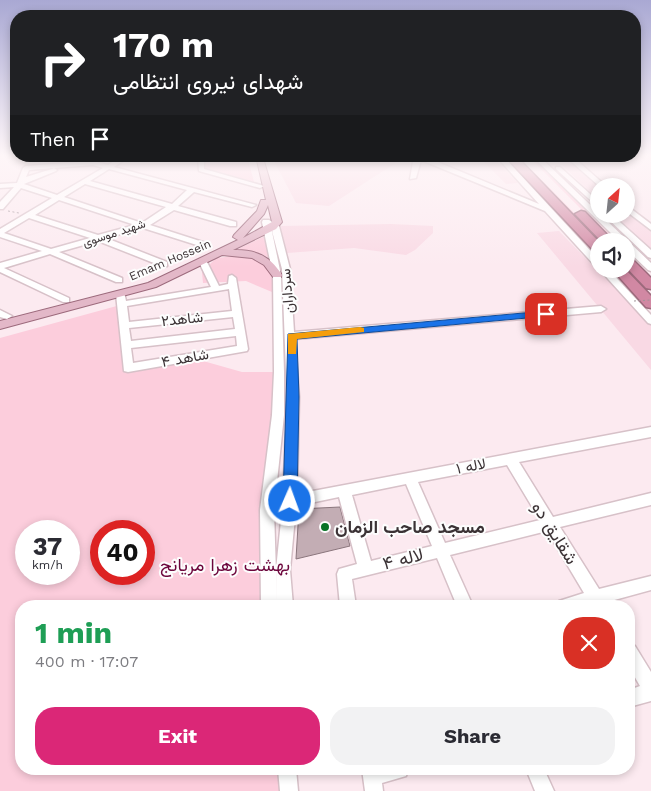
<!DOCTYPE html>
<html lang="en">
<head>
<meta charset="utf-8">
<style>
	body { margin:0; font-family:"Work Sans",Vazirmatn,sans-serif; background:#f2f2f3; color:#2b2b33; height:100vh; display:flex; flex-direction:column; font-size:19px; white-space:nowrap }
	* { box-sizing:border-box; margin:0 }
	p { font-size:16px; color:#7c7c81 }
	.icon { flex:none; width:28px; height:28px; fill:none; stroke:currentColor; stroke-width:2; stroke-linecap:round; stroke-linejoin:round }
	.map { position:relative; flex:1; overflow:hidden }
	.sheet { position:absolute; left:15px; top:600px; width:620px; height:175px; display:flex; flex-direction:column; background:#fff; border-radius:20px; box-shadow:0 2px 8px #0003 }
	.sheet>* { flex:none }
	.hud { position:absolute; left:10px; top:10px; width:631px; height:152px; border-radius:20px; box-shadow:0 2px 8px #0003; background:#202124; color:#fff; overflow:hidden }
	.needle { width:32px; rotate:27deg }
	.fabs { position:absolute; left:590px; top:178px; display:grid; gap:10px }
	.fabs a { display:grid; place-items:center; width:45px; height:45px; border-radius:50%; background:#fff; box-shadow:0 2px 8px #0003; font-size:25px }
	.speed { position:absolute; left:15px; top:520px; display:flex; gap:10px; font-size:25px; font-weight:700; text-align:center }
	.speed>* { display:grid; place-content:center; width:65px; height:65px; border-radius:50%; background:#fff; box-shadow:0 2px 8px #0003; line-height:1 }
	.speed small { font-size:12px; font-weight:400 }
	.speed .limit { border:8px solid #d22; background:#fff; color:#111 }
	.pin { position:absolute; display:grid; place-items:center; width:42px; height:42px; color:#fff; margin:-21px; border-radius:10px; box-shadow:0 2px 8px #0006 }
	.me { position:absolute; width:55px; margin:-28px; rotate:2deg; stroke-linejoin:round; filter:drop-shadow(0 0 4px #0008) }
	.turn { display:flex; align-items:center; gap:18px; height:105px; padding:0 20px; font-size:22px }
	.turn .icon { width:65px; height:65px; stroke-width:2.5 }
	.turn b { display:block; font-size:35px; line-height:42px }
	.then { display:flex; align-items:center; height:48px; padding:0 20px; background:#0003; gap:10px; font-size:19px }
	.round { display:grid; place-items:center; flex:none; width:52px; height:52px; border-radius:20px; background:#f2f2f3 }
	.overview { display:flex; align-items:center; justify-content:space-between; height:85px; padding:0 20px }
	h1 { font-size:30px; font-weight:700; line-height:38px; color:#1e9e55 }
	.button { display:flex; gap:10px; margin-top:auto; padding:10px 20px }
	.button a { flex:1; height:58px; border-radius:20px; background:#db2777; color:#fff; font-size:20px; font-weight:700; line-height:58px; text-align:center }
	.button a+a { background:#f2f2f3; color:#2b2b33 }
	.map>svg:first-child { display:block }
	.built { fill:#f9d9e4 }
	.green { fill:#fccddc; fill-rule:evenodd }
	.building { fill:#c3adb4; stroke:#8b767d }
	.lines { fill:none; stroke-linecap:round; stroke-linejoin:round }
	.minor-casing { stroke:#d7c1c8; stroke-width:3 }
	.major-casing { stroke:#9c6a7c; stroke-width:2 }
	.highway-casing { stroke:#9c6a7c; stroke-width:3 }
	.path { stroke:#a19398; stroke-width:1; stroke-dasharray:2 2.5; stroke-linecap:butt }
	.minor { fill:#fff; fill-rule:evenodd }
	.major { fill:#e3b8c8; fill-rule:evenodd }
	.highway { fill:#d188a3; fill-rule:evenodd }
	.path-bridge { stroke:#a19398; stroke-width:1; stroke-dasharray:2 2.5; stroke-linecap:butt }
	.route { fill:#1a73e8; stroke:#114b97 }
	.slow { fill:#f59e0b }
	.poi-dot { fill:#077325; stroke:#fdfdfd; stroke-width:2 }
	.labels { text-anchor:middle; stroke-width:4; stroke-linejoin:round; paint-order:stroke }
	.far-street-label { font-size:12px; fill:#3b3235; stroke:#fdfdfd }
	.street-label { font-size:15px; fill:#3b3235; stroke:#fdfdfd }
	.near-poi-label { font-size:18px; font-weight:bold; fill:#3b3235; stroke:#fdfdfd; text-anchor:start }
	.near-street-label { font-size:18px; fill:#3b3235; stroke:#fdfdfd }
	.near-park-label { font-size:18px; fill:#6c063c; stroke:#fdfdfd }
</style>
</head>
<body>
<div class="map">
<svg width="651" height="791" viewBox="0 0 651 791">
	<rect width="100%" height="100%" fill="#fceaf0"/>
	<path class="built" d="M478,156H492L518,183L506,184Z
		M553,156H564L599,188V201Z
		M272,157L404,156L405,157L329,206L296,203Z
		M626,211L651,231V251L612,214H626Z
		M391,224L433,226V233L415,250L406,255L354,248L287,253L280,226Z
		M559,231L651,325V370L537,233Z"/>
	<path class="green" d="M206,156H244L248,159L254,182L231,178L204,169Z
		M514,156H518L602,241L599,243Z
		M528,156H531L619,241H613Z
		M265,236L271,259L260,253L234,251Z
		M235,256L260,259L277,278L272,292L246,281L203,283L202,272L216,258Z
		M124,304L128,368L189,357L242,372H279L267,565L269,606H21V769H286L287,791H0V338ZM26,531H69V574H26ZM101,531H144V574H101Z"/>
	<path class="building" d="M340,507L350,546L296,559L299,509Z"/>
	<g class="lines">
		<defs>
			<path id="minor" d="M122,156H130L114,167L256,205L252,207L194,192L178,206L236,222V226H230L174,210L150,225L206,243L207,245L203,247L143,228L106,238L167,262V266L164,267L98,241L59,252L122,278V282H116L50,254L4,268L69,298V302H63L0,272V263L42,251L0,237V229L52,198L21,188L3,209H0V202L14,187L0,188V184L17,183L23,168L26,166L93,161L108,165ZM93,165L103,168L57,195L24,184L56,171L57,170L54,168ZM54,168L52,169L26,177L29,170ZM109,169L187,190L172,204L90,181ZM85,184L166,207L142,223L64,197ZM59,200L135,225L98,235L35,215ZM29,218L90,238L51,249L4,233Z
				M198,156H204V169L264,186L260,188L199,171Z
				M414,156H423L539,204L496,156H503L599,260V268L596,267L545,211L421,160L416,178L410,179Z
				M532,156H539L651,263V271L648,270L626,249V241H619Z
				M565,156H572L606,186H599Z
				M556,167H560L599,202V208L556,169Z
				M626,205L651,224V230L626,211Z
				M603,214H611L651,250V258L648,257Z
				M263,220H269L279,226L290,269L294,332L601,306L606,309L601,312L295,339L299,397L297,494L651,427V437L519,462L553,517L651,493V505L560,527L599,589L651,576V590L607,602L609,606H556L559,601L584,593L547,531L450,555L473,606H457L437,558L352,579L356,606H340L337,574L339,569L357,564L339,497L296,506L290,570L293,606H277L276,570L283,501L287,397L282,269L271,227L281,275L284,372V415L274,510L277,606H261L260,510L272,415L274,372L273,275L262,222ZM507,465L540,520L445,543L418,482ZM406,484L432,546L371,561L352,495Z
				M203,259L207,262L219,286L228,284L229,276L232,275L236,278L248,349L247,351L128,372L124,371L116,294L118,292H124L126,301L211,287L199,262ZM229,289L232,311L129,322L127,306ZM233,317L235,329L131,341L129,328ZM236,336L237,346L133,363L131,348Z
				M599,269H608L651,315V324L648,323Z
				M0,310L12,316L7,319L0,317Z
				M629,644L635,646L651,672V701L629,707V690L640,686L629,667Z
				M278,769H296L298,791H280Z
				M362,769H408L406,776L382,783L383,791H365Z
				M526,769H544L554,791H535Z"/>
			<path id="major" d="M256,156H265L263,158L282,222L276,229L233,250C255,249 270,256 282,275L281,277H273L264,265L252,258L222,255L156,287L0,329V321L148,283L238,240L233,237L234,235L257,211L261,200H266ZM268,205L272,222L243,238L264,214Z"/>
			<path id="highway" d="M505,156H516L599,242V253L595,252Z
				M581,211L585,212L613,241H601L575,214Z
				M626,256L630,257L651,278V289L646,288L626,267Z
				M612,269H625L651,296V308L646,307Z"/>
		</defs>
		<use href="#minor" class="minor-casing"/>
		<use href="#major" class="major-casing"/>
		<use href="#highway" class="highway-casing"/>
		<path class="path" d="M8,211L19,213"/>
		<use href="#minor" class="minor"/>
		<use href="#major" class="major"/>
		<use href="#highway" class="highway"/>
		<path class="path-bridge" d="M634,301L651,300"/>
	</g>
	<linearGradient id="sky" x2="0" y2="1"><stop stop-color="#a9a8d3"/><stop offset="0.58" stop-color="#fef6f8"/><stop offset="1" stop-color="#fef6f8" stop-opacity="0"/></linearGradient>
	<rect width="651" height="267" fill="url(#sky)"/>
	<path class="route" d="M546,311L551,314L549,316L297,339L299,397L297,501L295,505H285L283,501L288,334Z"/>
	<path class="slow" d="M360,327L364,328V332L297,339L296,354H288V334Z"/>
	<circle class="poi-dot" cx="325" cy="527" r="5"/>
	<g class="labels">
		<g class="far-street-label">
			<text transform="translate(114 233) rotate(-18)" y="4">شهید موسوی</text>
			<text transform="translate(170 260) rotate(-23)" y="4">Emam Hossein</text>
		</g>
		<g class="street-label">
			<text transform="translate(287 291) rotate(-95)" y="5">سرداران</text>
			<text transform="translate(182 319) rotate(-6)" y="5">شاهد۲</text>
			<text transform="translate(185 358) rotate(-10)" y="5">شاهد ۴</text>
			<text transform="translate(471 466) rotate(-11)" y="5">لاله ۱</text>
		</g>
		<g class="near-poi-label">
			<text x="335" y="533">مسجد صاحب الزمان</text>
		</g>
		<g class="near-street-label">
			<text transform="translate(555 533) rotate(58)" y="6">شقایق دو</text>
			<text transform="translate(403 559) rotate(-14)" y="6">لاله ۴</text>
		</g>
		<g class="near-park-label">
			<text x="225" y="571">بهشت زهرا مریانج</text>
		</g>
	</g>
</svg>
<div class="fabs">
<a><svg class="needle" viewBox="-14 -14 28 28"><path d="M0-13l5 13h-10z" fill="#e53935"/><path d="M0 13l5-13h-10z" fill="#7c7c81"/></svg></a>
<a><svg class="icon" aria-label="sound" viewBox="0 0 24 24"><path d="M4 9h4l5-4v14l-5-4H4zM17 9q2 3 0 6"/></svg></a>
</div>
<div class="speed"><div>37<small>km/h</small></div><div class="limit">40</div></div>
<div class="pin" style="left:546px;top:314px;background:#d93025"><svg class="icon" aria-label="arrive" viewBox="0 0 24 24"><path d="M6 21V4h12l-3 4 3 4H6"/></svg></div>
<svg class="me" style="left:290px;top:501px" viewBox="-20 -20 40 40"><circle r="17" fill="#1a73e8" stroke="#fff" stroke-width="3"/><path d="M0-11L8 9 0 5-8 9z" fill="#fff"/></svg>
<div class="hud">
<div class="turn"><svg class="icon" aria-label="right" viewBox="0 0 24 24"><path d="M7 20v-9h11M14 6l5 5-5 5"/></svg><div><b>170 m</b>شهدای نیروی انتظامی</div></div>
<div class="then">Then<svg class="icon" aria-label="arrive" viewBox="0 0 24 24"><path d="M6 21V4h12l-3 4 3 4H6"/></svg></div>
</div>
<section class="sheet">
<div class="overview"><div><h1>1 min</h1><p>400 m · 17:07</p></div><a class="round" style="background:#d93025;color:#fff"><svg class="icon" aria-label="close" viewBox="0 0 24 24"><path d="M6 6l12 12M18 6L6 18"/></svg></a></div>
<div class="button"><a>Exit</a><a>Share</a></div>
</section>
</div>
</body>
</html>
